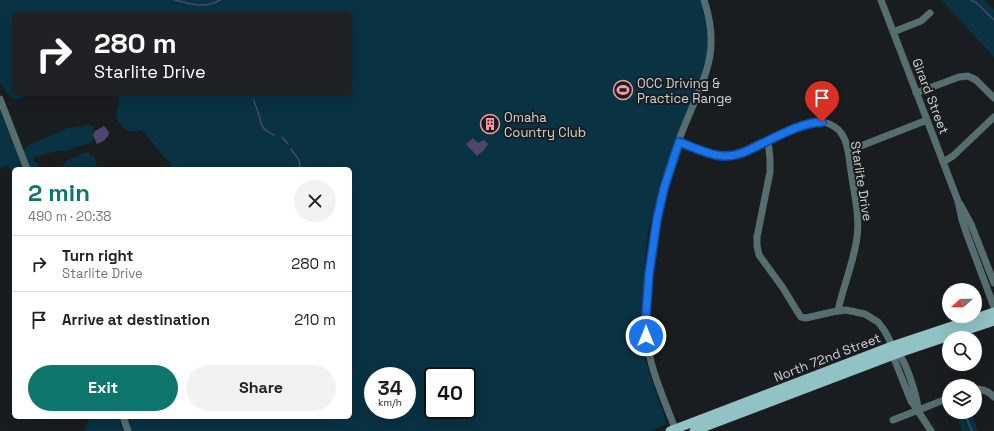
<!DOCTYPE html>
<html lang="en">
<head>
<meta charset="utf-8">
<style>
	body { margin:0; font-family:"Space Grotesk",sans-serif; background:#f2f2f2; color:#222; height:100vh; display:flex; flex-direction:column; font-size:15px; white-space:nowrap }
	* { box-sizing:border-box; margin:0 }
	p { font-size:13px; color:#767676 }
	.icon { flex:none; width:22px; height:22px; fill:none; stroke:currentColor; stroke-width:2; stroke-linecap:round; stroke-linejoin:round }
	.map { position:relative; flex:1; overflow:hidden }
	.panel { position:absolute; left:12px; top:167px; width:340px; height:252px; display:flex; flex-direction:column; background:#fff; border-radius:6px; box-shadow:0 4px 16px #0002 }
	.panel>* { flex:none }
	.banner { position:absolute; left:12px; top:12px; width:340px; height:84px; border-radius:6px; box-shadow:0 4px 16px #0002; background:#202124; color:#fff; overflow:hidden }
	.needle { width:26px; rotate:249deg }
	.buttons { position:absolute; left:942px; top:283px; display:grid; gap:8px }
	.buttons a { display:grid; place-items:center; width:40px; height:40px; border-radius:50%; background:#fff; box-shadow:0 4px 16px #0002; font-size:20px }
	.speed { position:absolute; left:364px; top:367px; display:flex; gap:8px; font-size:20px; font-weight:700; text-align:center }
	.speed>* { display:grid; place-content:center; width:52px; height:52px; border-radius:50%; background:#fff; box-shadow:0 4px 16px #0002; line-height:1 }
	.speed small { font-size:10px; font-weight:400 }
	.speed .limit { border:2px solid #111; border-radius:6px; background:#fff; color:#111 }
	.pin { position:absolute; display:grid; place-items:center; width:34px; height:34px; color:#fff; margin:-41px -17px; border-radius:50% 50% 50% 0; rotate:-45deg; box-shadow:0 0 4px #0007 }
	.pin .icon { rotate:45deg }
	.me { position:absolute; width:44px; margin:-22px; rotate:0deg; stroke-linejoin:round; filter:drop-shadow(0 0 3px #0008) }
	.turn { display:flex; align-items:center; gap:14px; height:84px; padding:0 16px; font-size:18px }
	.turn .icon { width:52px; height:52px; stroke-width:2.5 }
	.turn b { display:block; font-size:28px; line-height:34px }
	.round { display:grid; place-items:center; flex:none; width:42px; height:42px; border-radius:21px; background:#f2f2f2 }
	.overview { display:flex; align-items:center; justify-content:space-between; height:68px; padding:0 16px }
	h1 { font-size:24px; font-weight:600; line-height:30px; color:#0f766e }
	.cta { display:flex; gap:8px; margin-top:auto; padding:8px 16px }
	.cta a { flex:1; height:46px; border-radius:24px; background:#0f766e; color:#fff; font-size:16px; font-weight:600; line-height:46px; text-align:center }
	.cta a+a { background:#f2f2f2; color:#222 }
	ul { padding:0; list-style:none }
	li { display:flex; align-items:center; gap:12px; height:56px; padding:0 16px; border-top:1px solid #e0e0e0 }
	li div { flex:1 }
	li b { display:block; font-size:15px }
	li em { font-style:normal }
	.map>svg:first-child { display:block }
	.green { fill:#093243; fill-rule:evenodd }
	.water { fill:#4c486d }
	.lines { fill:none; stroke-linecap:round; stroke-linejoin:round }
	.stream { stroke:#4c486d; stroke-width:1.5 }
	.minor { stroke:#576e70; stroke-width:7 }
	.major { stroke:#91c2c5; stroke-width:9 }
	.route-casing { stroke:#114b97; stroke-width:10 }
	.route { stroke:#1a73e8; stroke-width:7 }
	.labels { text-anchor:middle; stroke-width:4; stroke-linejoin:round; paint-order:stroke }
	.poi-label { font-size:13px; fill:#d0d3d4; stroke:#1a1d1f; text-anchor:start }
	.street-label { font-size:13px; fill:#d0d3d4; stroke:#1a1d1f }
</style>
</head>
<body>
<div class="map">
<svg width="994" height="431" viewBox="0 0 994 431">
	<rect width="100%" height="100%" fill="#1a1d1f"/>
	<path class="green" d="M0,0H700L704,8L709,28L706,69L676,140L674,141L672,147L673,150L664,177L661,179L657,194L659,196C655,209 650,220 648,233C646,246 645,260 644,274L646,277L643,306L641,311L640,344L660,404L667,424L650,431H131L125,417H350V169H174L142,130C138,131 133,132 129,131C118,128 112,111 120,103L119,102L118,94H350V14H14V94H29L19,99H14L10,96L0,83ZM373,376H407V410H373ZM433,376H467V410H433Z
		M941,0H984L994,9V57Z
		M0,110L23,169H14V177L8,165L0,169Z
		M86,125H92C96,129 94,138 91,143L77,147L67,151H57L42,155L35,156L33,160L38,164L40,169H28L23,151C29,143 39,141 48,137C54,135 61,130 68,128C74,127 79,128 86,125Z
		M87,152C94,155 98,162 96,169H60L69,159L76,157L84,153Z
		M957,412H971L978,431H962L958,418Z
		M90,417H118L123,431H84Z"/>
	<path class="water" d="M104,126L109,132C109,137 103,142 97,144L93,135L95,131Z
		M473,138L478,143L484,140L488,144L484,150L477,156L466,144Z"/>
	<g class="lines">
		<path class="stream" d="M175,0C190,4 205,9 220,0
			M971,0L978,4L994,20
			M254,100C254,104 257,108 258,112C263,127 259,127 274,135
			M282,137L288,144
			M291,149C296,157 302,160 299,169
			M964,412L972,431"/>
		<path class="minor" d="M881,0L958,201L962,220L966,232L994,307
			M893,32L921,21L930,13
			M916,93L959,77L968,76L976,80L994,98
			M0,99L27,169
			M768,141L770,158V172L757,237V246L759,255L783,288L797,311L801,317L806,318L832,312L846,310L865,314L878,322L884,330L889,339L892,346L893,356L911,401L918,411L931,431
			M679,142C696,148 715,158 734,155C749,153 767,141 781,135C791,130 802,124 812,122C824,120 837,125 843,136C849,146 849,160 851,171C854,193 860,216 857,237C854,262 843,286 838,311
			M848,151L927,120
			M943,162L953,156L994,117
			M960,204L966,215L971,224L994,283
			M896,351C906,359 917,397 918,409
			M975,389C983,389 989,391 994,397
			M123,417L128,431
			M893,420L949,398
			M676,431C666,404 653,376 648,348C644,329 646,309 648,290C651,253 655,215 666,180C672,160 678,141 686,122C705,76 721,51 704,0"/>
		<path class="major" d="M670,431L892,346L994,312
			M694,431L899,353L994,321"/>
	</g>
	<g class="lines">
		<defs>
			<path id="route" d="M646,336V315L649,274L657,219L664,188L679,142C693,147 708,155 723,156C737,157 749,150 761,144C780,135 801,123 822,122"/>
		</defs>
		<use href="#route" class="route-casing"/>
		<use href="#route" class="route"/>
	</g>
	<defs>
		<symbol id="stadium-ring" viewBox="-11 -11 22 22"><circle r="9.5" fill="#1a1d1f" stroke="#f49aa0" stroke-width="1.5"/><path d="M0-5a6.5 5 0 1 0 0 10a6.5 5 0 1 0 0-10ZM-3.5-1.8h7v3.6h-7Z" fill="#f49aa0"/></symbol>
		<symbol id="building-ring" viewBox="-11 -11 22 22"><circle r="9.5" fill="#1a1d1f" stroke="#f49aa0" stroke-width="1.5"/><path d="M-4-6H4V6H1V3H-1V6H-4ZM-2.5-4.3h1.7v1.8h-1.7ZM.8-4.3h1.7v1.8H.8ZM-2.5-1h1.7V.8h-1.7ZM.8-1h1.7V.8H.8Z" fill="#f49aa0"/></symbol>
	</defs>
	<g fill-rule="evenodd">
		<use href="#stadium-ring" x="612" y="79" width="22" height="22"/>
		<use href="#building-ring" x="479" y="113" width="22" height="22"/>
	</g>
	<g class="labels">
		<g class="poi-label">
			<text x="637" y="88">OCC Driving &amp;<tspan x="637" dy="15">Practice Range</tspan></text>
			<text x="504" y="122">Omaha<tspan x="504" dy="15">Country Club</tspan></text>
		</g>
		<g class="street-label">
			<text transform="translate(931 96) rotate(69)" y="5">Girard Street</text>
			<text transform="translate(862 181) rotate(81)" y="5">Starlite Drive</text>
			<text transform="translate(827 357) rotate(-21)" y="5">North 72nd Street</text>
		</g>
	</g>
</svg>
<div class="buttons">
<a><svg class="needle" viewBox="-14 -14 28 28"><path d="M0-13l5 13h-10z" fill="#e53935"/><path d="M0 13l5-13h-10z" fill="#767676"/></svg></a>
<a><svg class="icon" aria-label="search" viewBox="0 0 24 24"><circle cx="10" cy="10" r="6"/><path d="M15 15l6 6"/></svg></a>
<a><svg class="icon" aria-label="layers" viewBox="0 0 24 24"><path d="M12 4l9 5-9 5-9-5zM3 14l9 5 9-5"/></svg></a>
</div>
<div class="speed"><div>34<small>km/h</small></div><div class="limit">40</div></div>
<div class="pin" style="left:822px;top:122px;background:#d93025"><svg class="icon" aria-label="arrive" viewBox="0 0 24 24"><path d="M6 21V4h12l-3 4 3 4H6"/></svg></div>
<svg class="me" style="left:646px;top:336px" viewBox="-20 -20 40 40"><circle r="17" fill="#1a73e8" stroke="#fff" stroke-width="3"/><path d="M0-11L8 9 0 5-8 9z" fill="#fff"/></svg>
<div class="banner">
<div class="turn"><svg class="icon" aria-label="right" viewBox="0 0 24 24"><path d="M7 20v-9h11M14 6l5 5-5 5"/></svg><div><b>280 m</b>Starlite Drive</div></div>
</div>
<section class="panel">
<div class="overview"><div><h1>2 min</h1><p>490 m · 20:38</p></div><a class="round"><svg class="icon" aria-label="close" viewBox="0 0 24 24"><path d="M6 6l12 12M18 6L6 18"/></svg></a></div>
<ul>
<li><svg class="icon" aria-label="right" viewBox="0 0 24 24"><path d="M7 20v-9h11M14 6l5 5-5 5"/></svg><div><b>Turn right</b><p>Starlite Drive</p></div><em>280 m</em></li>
<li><svg class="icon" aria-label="arrive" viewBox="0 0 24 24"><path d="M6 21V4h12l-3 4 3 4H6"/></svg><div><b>Arrive at destination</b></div><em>210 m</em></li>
</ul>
<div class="cta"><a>Exit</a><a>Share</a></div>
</section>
</div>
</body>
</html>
